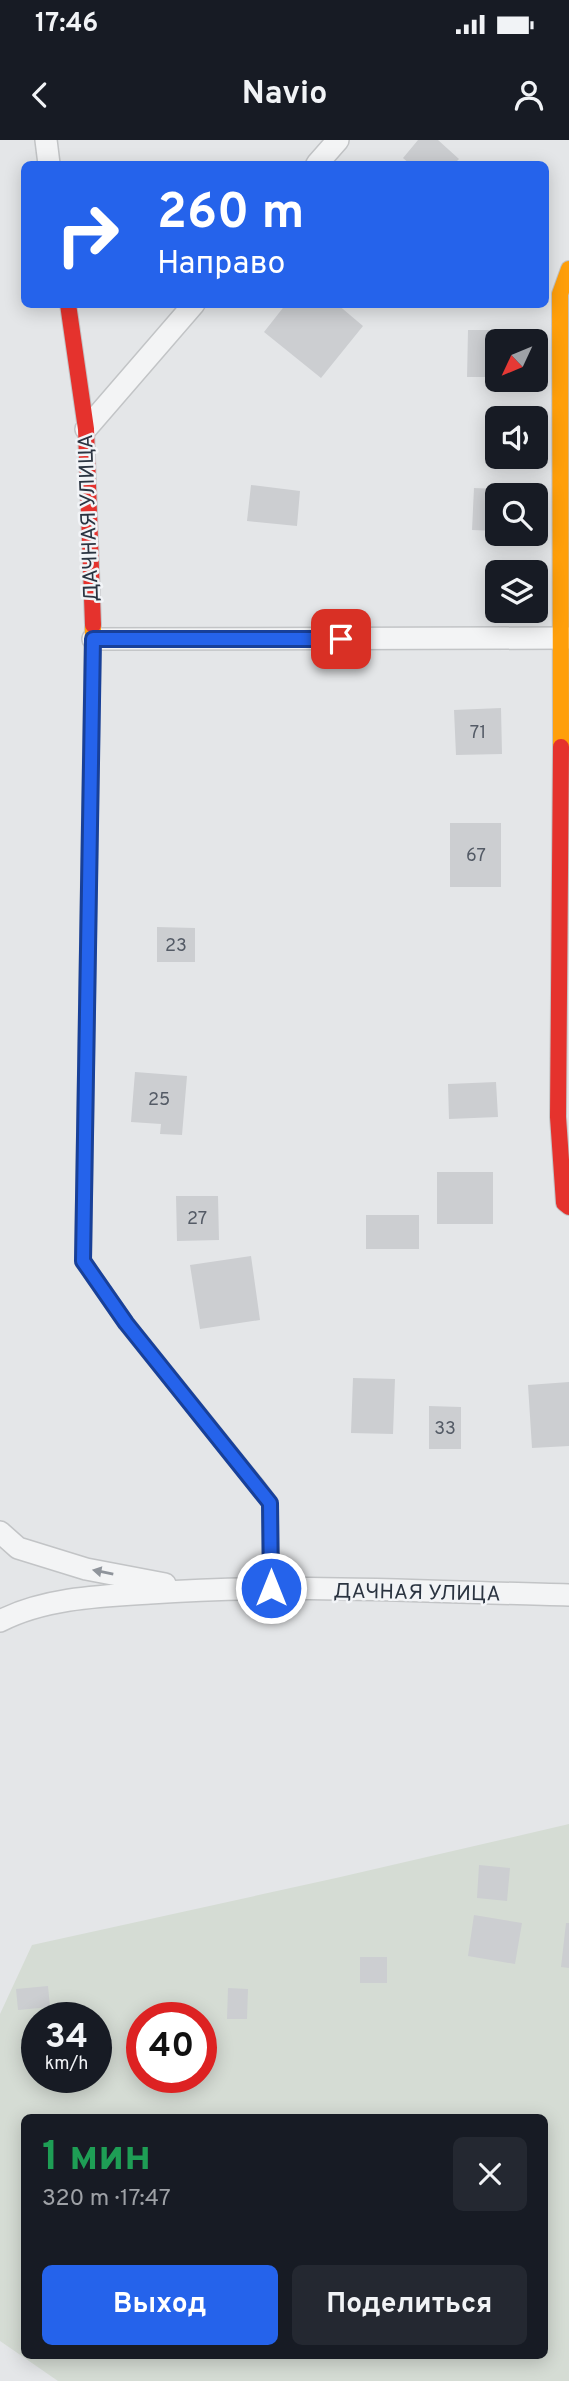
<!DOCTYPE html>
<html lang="ru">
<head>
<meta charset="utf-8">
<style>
	body { margin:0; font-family:Overpass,sans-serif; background:#242831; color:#f1f3f6; height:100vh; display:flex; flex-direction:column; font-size:26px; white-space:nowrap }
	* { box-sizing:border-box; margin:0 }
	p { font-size:23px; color:#9ea1a6 }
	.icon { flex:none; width:38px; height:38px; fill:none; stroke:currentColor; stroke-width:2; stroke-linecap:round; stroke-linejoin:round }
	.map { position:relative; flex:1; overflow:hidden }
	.sheet { position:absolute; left:21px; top:1974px; width:527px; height:245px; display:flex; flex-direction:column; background:#171b24; border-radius:10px; box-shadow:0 4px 18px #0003 }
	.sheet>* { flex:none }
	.top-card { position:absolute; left:21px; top:21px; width:528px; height:147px; border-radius:10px; box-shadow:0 4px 18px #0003; background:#2563eb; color:#fff; overflow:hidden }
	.needle { width:46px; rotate:226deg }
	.buttons { position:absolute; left:485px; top:189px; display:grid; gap:14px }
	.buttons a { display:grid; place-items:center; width:63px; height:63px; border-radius:10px; background:#171b24; box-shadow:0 4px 18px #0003; font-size:35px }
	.speed { position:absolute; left:21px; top:1862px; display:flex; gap:14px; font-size:35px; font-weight:700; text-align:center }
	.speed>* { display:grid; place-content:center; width:91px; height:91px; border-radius:50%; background:#171b24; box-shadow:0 4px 18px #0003; line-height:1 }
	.speed small { font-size:18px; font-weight:400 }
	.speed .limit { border:10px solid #d22; background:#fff; color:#111 }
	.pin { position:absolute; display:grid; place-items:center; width:60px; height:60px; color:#fff; margin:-30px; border-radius:14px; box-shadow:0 4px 10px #0006 }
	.me { position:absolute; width:77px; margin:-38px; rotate:0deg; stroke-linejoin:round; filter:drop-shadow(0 0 5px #0008) }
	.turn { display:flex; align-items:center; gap:24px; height:147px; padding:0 21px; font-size:32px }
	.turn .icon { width:91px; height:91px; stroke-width:2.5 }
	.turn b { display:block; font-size:49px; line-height:60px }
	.round { display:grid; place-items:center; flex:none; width:74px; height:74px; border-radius:10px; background:#242831 }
	.head { display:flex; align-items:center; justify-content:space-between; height:119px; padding:0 21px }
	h1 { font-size:42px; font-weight:700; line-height:52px; color:#1e9e55 }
	.cta { display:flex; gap:14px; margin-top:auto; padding:14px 21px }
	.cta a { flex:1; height:80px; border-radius:10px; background:#2563eb; color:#fff; font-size:28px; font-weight:700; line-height:80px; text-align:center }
	.cta a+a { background:#242831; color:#f1f3f6 }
	.status { display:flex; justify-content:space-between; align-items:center; height:49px; padding:0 35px; background:#171b24; direction:ltr }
	.status svg { height:19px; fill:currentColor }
	header { display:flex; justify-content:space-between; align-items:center; height:91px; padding:0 21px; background:#171b24; font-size:32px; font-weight:700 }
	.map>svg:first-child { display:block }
	.green { fill:#d5dcd4; fill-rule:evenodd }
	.building { fill:#ccced1 }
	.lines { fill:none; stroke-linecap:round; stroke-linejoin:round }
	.street-casing { stroke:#c2c4c6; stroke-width:24 }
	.fast-casing { stroke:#c2c4c6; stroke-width:18 }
	.slow-casing { stroke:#c2c4c6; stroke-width:18 }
	.jam-casing { stroke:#c2c4c6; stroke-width:18 }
	.street { stroke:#f3f4f5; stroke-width:21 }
	.fast { stroke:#30b455; stroke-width:16 }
	.slow { stroke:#ff9f0a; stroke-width:16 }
	.jam { stroke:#e5322d; stroke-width:16 }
	.oneway { fill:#8f949b }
	.route-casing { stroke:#184099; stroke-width:18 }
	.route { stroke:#2563eb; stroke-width:12 }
	.labels { text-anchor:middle; stroke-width:5; stroke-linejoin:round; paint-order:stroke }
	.number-label { font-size:18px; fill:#545b66 }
	.street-label { font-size:21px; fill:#2b3441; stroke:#f2f4f7 }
</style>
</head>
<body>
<div class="status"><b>17:46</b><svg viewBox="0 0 49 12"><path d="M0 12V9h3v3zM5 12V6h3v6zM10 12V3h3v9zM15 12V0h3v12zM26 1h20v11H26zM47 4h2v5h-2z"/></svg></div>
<header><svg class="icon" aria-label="back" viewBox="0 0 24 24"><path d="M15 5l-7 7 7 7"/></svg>Navio<svg class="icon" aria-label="person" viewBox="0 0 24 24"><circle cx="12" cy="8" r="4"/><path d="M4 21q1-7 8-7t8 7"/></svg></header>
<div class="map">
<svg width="569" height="2241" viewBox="0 0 569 2241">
	<rect width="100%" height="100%" fill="#e4e6e8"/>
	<path class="green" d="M569,1684V2241H58L0,2201V1874L32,1805L336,1738ZM37,1878H96V1937H37ZM142,1878H201V1937H142ZM24,1978H544V2216H24Z"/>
	<path class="building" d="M418,0H438L459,19L454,24H410L403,18Z
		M286,164H337L363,186L321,238L264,192Z
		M468,190H516V201H497V237H467Z
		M251,345L300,351L297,386L247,381Z
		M474,348L519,350V355H497V391L472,390Z
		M501,568L502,614L456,615L454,570Z
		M450,683H501V747H450Z
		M157,787L195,788V822H157Z
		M135,932L187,936L182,995L160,994L161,984L131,982Z
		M496,942L498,977L449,979L448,944Z
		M437,1032H493V1084H437Z
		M176,1056H218L219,1100L177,1101Z
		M366,1075H419V1109H366Z
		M251,1116L260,1180L200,1189L190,1125Z
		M353,1238L395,1239L393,1294L351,1293Z
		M569,1242V1306L532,1308L528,1245Z
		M429,1266L461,1267V1309H429Z
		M479,1725L510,1728L507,1761L477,1758Z
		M474,1775L522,1783L515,1824L468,1816Z
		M566,1783H569V1828L561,1827Z
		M360,1817H387V1843H360Z
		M48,1846L50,1867L18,1870L16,1849Z
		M228,1848L248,1849L247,1879H227Z"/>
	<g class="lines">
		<defs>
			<path id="street" d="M46,0L49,24
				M317,24L338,0
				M86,289L194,164
				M93,499L569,498
				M0,1392L18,1408L86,1429L165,1444
				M0,1481C45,1458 100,1456 150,1453C289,1443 430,1452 569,1455"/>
			<path id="fast" d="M86,928L83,1121L126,1183L257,1346"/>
			<path id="slow" d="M561,607L560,154L569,129
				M86,928L93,485
				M257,1346L270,1363L271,1448"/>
			<path id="jam" d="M68,164L86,289L93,485
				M561,607L558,977L564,1063L569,1067"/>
		</defs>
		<use href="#street" class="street-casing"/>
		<use href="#fast" class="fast-casing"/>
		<use href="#slow" class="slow-casing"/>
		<use href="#jam" class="jam-casing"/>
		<use href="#street" class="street"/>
		<use href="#fast" class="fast"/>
		<use href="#slow" class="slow"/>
		<use href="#jam" class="jam"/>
	</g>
	<defs><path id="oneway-solid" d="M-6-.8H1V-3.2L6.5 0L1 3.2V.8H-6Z" transform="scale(1.75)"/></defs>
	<use class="oneway" href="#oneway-solid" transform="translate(103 1432) rotate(-169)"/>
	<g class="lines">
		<defs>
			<path id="route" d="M271,1448L270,1363L126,1183L83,1121L93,499H341"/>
		</defs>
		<use href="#route" class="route-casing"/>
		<use href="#route" class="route"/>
	</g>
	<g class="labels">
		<g class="number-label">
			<text x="478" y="598">71</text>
			<text x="476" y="721">67</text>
			<text x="176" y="811">23</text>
			<text x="159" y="965">25</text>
			<text x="197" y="1084">27</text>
			<text x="445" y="1294">33</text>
		</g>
		<g class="street-label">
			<text transform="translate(88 378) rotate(-92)" y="7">ДАЧНАЯ УЛИЦА</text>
			<text transform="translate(417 1452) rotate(1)" y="7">ДАЧНАЯ УЛИЦА</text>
		</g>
	</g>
</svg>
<div class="buttons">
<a><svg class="needle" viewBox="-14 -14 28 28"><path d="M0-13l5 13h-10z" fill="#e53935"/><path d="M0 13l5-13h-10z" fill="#9ea1a6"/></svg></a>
<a><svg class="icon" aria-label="sound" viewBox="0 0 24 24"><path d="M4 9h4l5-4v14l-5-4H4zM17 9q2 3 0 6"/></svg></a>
<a><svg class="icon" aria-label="search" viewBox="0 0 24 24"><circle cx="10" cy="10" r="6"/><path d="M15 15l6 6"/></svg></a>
<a><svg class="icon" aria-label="layers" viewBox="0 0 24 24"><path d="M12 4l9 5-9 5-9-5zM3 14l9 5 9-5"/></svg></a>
</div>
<div class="speed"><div>34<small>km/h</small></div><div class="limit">40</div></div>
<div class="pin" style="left:341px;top:499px;background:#d93025"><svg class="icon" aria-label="arrive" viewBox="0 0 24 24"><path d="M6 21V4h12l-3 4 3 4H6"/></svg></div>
<svg class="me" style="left:271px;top:1448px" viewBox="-20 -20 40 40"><circle r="17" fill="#2563eb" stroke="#fff" stroke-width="3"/><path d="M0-11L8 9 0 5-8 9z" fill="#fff"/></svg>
<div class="top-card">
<div class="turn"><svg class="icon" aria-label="right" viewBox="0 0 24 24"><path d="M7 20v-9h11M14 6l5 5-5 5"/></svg><div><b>260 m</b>Направо</div></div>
</div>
<section class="sheet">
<div class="head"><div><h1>1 мин</h1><p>320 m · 17:47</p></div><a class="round"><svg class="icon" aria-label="close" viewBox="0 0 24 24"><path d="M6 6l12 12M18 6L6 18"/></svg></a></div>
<div class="cta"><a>Выход</a><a>Поделиться</a></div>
</section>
</div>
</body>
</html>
